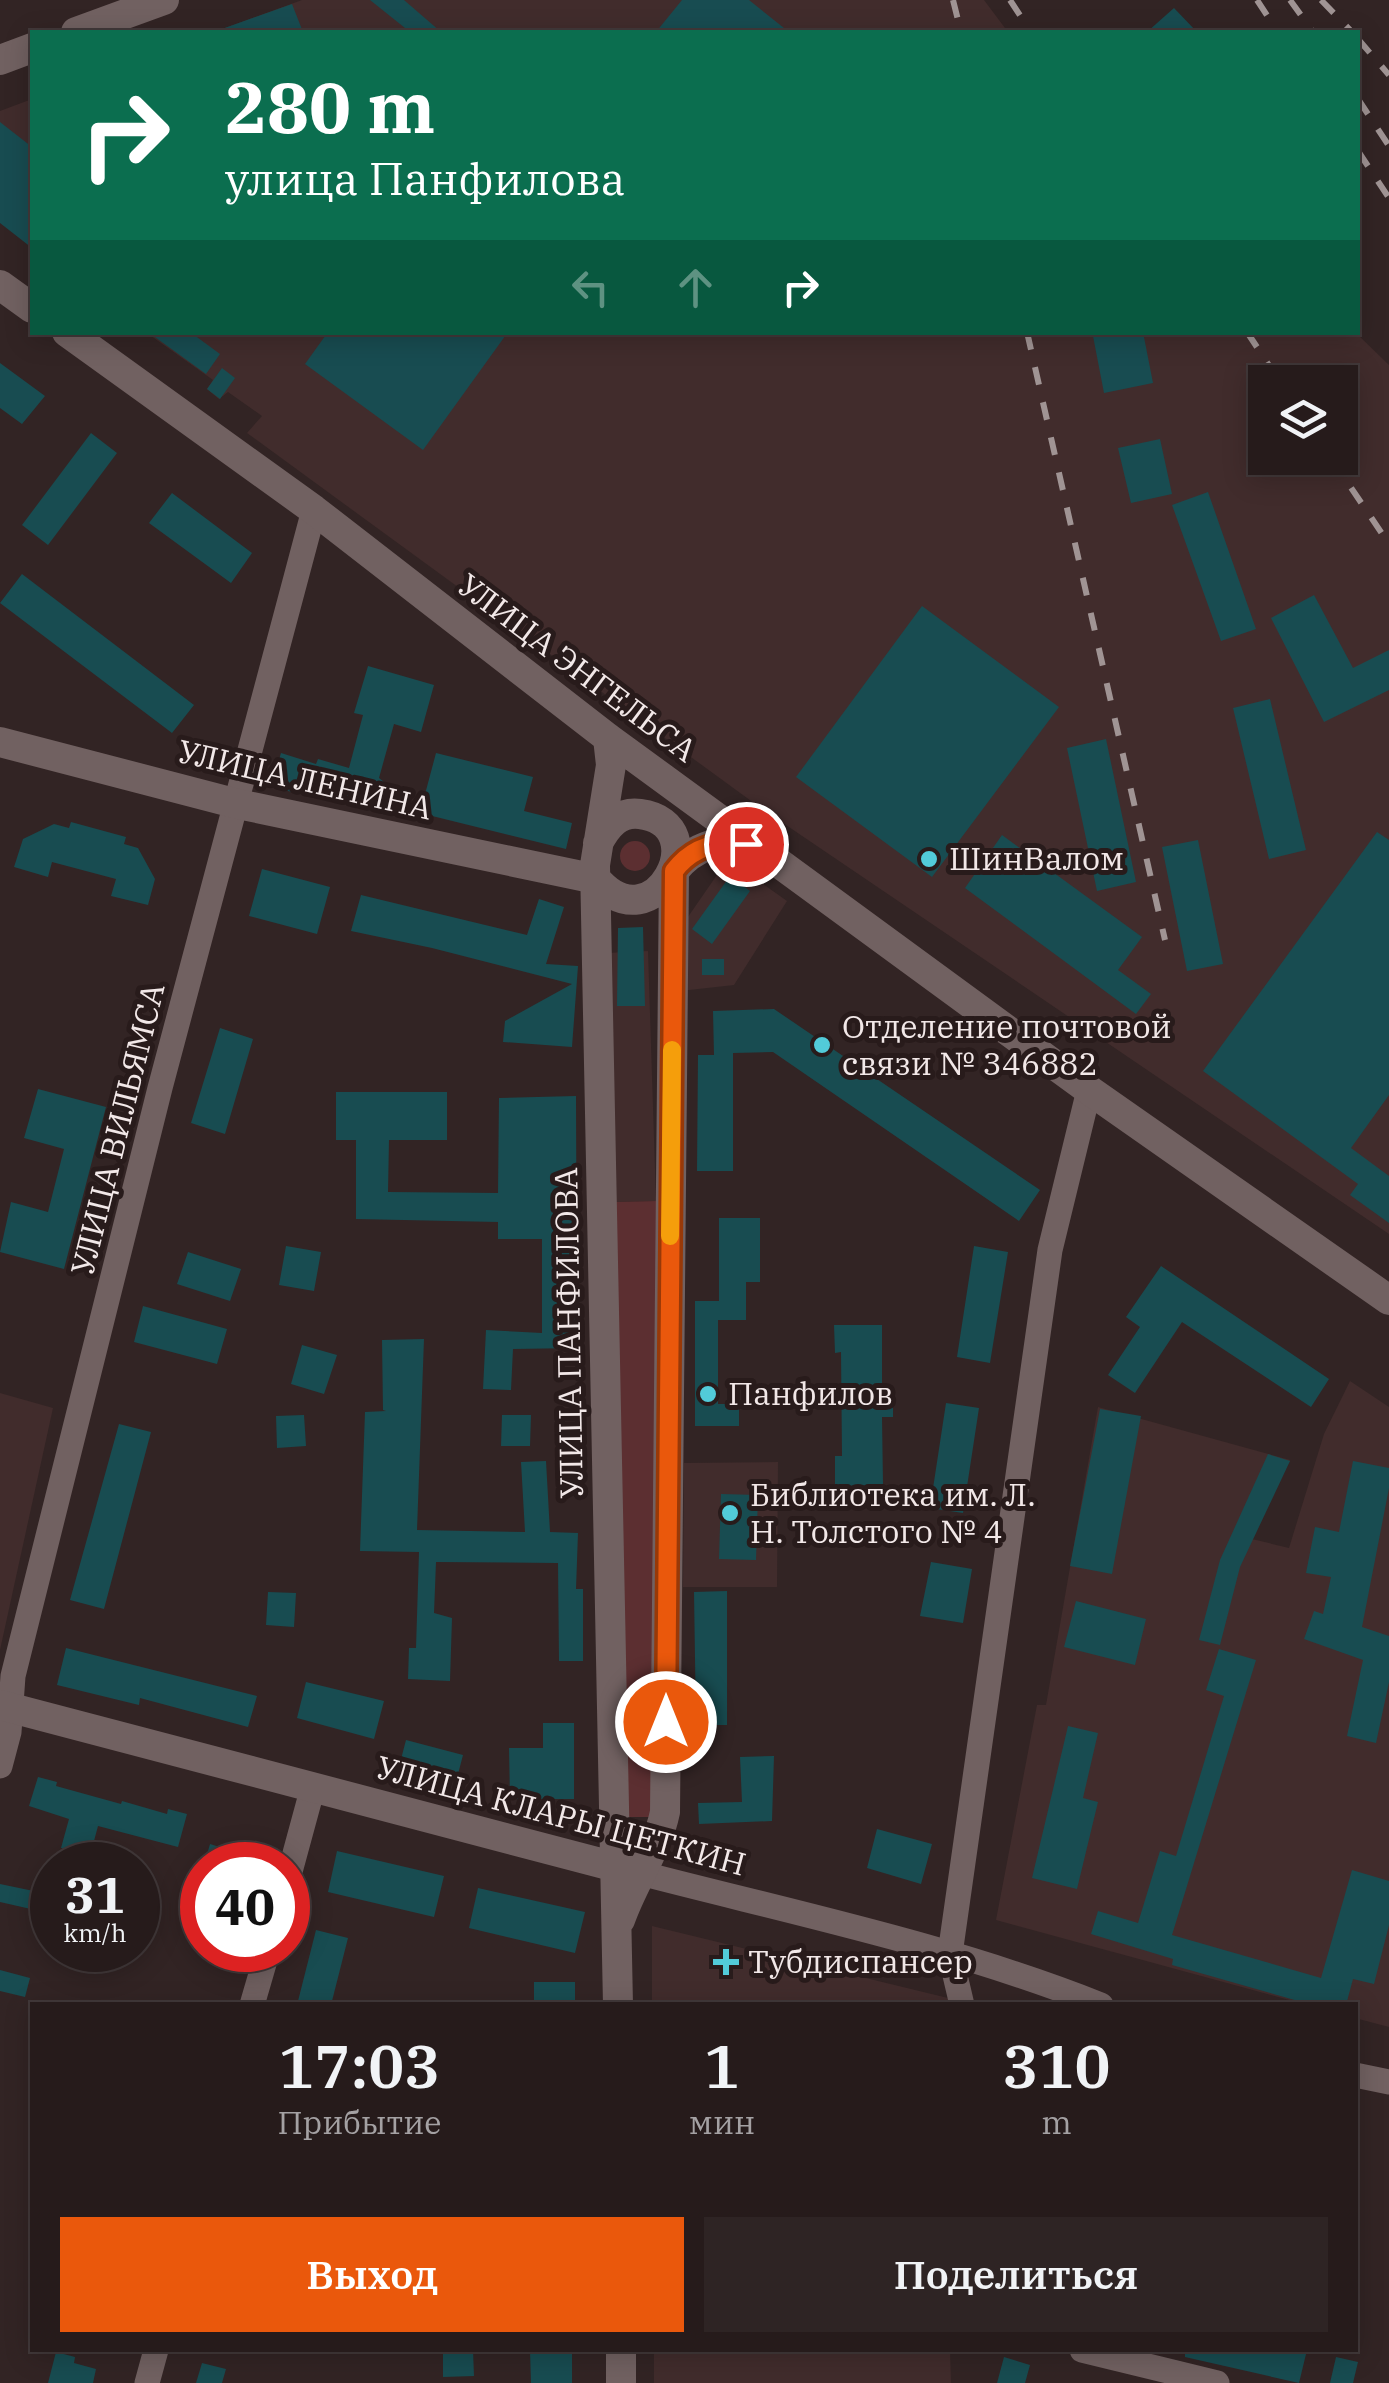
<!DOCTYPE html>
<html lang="ru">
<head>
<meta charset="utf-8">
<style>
	body { margin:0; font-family:"IBM Plex Serif",serif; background:#2e2424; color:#f1f3f6; height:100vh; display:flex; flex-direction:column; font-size:38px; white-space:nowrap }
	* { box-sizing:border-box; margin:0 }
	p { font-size:32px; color:#a4a1a3 }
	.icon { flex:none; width:55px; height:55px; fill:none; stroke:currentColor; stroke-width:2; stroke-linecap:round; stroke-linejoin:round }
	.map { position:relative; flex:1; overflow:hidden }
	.drawer { position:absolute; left:30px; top:2002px; width:1328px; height:350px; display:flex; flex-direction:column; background:#261b1b; border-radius:0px; box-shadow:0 5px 25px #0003,0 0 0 2px #42393a }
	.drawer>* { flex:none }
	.top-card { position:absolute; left:30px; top:30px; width:1330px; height:305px; border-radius:0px; box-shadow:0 5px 25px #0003,0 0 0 2px #42393a; background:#0b6e4f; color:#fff; overflow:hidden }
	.fabs { position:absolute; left:1248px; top:365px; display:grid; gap:20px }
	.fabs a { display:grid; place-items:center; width:110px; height:110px; border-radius:0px; background:#261b1b; box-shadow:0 5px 25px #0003,0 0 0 2px #42393a; font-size:50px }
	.speed { position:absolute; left:30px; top:1842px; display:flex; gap:20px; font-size:50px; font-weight:700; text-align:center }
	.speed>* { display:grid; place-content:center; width:130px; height:130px; border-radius:50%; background:#261b1b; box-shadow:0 5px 25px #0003,0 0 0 2px #42393a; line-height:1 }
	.speed small { font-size:25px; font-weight:400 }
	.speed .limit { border:15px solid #d22; background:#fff; color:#111 }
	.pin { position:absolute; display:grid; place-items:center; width:85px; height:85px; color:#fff; margin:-42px; border:5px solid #fff; border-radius:50%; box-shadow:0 2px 10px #0007 }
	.me { position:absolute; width:110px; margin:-55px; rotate:0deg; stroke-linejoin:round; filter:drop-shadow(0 0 8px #0008) }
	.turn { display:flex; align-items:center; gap:35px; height:210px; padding:0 30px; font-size:45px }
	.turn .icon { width:130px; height:130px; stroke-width:2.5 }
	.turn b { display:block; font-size:70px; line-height:85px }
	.lanes { display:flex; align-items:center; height:95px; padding:0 30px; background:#0003; justify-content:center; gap:50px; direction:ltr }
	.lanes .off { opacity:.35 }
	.eta { display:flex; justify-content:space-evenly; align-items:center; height:170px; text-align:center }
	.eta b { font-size:60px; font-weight:600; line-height:70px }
	.primary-button { display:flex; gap:20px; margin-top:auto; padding:20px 30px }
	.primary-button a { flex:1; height:115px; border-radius:0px; background:#ea580c; color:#fff; font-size:40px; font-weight:600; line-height:115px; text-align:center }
	.primary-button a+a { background:#2e2424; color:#f1f3f6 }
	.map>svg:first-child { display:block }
	.built { fill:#412c2c; fill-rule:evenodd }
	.green { fill:#5c2f31 }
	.building { fill:#184c51 }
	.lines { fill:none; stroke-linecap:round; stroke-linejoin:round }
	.street { stroke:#716161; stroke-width:25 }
	.secondary { stroke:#716161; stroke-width:30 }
	.rail { stroke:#a09494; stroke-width:6; stroke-dasharray:18 18; stroke-linecap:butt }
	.route-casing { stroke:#983908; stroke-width:25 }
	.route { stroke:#ea580c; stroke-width:18 }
	.slow { stroke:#f59e0b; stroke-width:18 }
	.poi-dot { fill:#52cbd9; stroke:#281b1b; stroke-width:4 }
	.labels { text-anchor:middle; stroke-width:10; stroke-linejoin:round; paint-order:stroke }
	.street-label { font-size:32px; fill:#f2e8e8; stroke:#281b1b }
	.poi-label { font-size:32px; fill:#f2e8e8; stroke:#281b1b; text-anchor:start }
</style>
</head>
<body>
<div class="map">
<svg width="1389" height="2383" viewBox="0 0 1389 2383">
	<rect width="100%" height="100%" fill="#322424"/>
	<path class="built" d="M302,0H984L1008,32H214Z
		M32,99V247L0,222V111Z
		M147,333H1356L1389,365V1234L758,806L247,433L262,416L228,392L219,399L207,389L213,380ZM1265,382H1340V458H1265Z
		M728,859L787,901L734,985L680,991L681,927Z
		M648,951L656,1201L615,1202L606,953Z
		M1350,1381L1389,1407V2027L1355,2018V2005H1308L996,1920L1037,1705H1046L1098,1407L1290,1460L1252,1539L1289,1548L1324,1434Z
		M0,1393L53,1408L0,1650Z
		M778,1462L777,1587H683L684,1463Z
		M652,1926L948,1998V2005H652Z
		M654,2350H950L951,2383H654Z"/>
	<path class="green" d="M620 856a15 15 0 1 1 30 0a15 15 0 1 1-30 0Z
		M656,1201L657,1817H620L615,1202Z"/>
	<path class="building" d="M370,0H404L441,32H410Z
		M682,0H749L789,32H656Z
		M292,4L303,32H219V30Z
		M1174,8L1197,32H1147Z
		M0,122L32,147V248L0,223Z
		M148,332H190L220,354L206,374Z
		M328,332H508L423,450L305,364Z
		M1112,332H1143L1153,383L1104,393L1093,336Z
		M0,363L45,396L22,424L0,408Z
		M222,368L235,378L220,399L207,389Z
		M91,433L117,453L48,545L22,525Z
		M1160,439L1172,494L1131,503L1118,448Z
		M1208,492L1256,629L1221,641L1172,505Z
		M172,493L252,553L231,583L149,523Z
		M22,574L194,705L172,733L0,603Z
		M1314,595L1353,668L1389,650V690L1324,722L1271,618Z
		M922,606L1059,707L932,877L796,777Z
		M368,666L434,685L421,732L394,724L379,778L389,786L383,808L297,784L295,793L271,786L281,753L316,764L318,759L349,768L363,715L354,713Z
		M1270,699L1306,850L1269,859L1233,708Z
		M1106,739L1136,882L1097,891L1067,748Z
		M436,753L533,777L524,811L572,823L566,849L420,813Z
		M71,822L126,837L124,844L138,848L155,879L148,905L111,896L116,879L52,862L48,877L14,867L23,839L54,824L69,828Z
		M1377,832L1389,840V1095L1351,1148L1389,1176V1223L1350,1195L1358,1184L1203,1071Z
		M1002,835L1142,937L1118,970L1151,994L1136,1014L965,888Z
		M1198,840L1223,964L1187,971L1162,847Z
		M262,869L330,887L317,934L249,916Z
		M730,876L750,891L712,944L692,929Z
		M361,895L527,935L539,899L564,907L546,964L578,966L572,1047L503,1042L505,1021L572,984L432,948L351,931Z
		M643,927L645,1006H617L618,928Z
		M702,959H724V975H702Z
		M774,1009L1040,1190L1019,1221L773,1052L733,1053V1171H697L698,1055H714L713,1011Z
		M220,1028L253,1039L225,1134L191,1123Z
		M38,1089L106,1107L64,1269L0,1252L11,1202L48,1212L64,1149L24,1138Z
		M336,1092H447V1140H389L388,1192L498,1193L499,1098L576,1096L577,1348L513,1349L511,1390L483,1389L486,1330L542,1333V1239H498V1222L356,1219V1140H336Z
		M719,1218H760V1282H746V1320H718V1404H739V1426H695V1301H719Z
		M286,1246L321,1252L314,1291L279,1285Z
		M974,1246L1008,1252L990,1363L957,1357Z
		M188,1252L241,1269L230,1301L177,1284Z
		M1161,1266L1329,1379L1311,1407L1182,1322L1135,1393L1108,1375L1140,1327L1126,1317Z
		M143,1306L227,1329L217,1364L134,1342Z
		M834,1325H882V1388H893V1417H882L883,1485L835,1486V1456H842L841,1352L835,1353Z
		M424,1339L417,1530L525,1532L521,1462L546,1461L550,1532L578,1533L576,1589H583V1661H559L558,1563L436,1562L434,1613L452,1618L450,1681L408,1679L409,1648H416L419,1552L360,1551L365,1412L386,1411L383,1410L382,1340Z
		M302,1345L337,1355L324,1394L291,1384Z
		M946,1403L979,1408L963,1513L930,1508Z
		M1100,1409L1141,1416L1112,1574L1070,1566Z
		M304,1415L306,1446L277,1448L276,1416Z
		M502,1415H531L530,1446H501Z
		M119,1424L151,1432L104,1609L70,1600Z
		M1268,1454L1290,1461L1240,1567L1220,1645L1199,1640L1220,1560Z
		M1353,1461L1389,1468V1488L1362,1627L1389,1636V1682L1376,1743L1347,1736L1363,1660L1304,1639L1314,1611L1323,1614L1331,1577L1306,1573L1315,1527L1339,1532Z
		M721,1494L758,1495L756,1560L719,1559Z
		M931,1562L972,1569L963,1623L920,1616Z
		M727,1591V1725H696L694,1592Z
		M268,1592L296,1593L294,1627L266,1625Z
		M1076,1601L1146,1619L1135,1665L1064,1647Z
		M66,1648L257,1696L248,1727L140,1698L139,1705L57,1685Z
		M1219,1649L1256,1660L1172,1935L1321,1978L1352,1870L1389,1881V1925L1374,1984L1353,1979L1346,2005H1312L1172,1965L1173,1959L1091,1934L1098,1911L1138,1923L1160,1851L1176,1856L1224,1696L1206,1690Z
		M306,1682L384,1701L374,1739L297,1718Z
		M543,1723H574V1799H510L509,1748H543Z
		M1068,1726L1098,1733L1083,1798L1098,1802L1077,1889L1032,1878Z
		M406,1740L463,1755L457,1778L400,1763Z
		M774,1756L772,1821L699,1824L698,1803L742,1802L740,1757Z
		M38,1777L57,1782L56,1786L121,1804L122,1801L167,1814L168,1809L187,1814L178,1847L98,1826L90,1856L61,1848L69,1819L29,1806Z
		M877,1829L932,1844L921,1884L867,1868Z
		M210,1844L264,1861V1865H204Z
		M337,1851L444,1876L434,1917L328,1892Z
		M0,1884L48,1894L44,1912L0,1902Z
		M478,1888L585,1912L575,1953L469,1928Z
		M316,1930L348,1938L331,2005H297Z
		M0,1970L30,1978L25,1997L0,1991Z
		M534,1982H575V2005H534Z
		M443,2350H473L474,2376L443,2377Z
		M530,2350H572V2383H531Z
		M1185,2350H1307L1299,2383L1185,2357Z
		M56,2352L75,2357L74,2363L96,2369L93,2383H48Z
		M1004,2357L1030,2365L1025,2383H997Z
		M1336,2357L1358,2362L1353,2383H1330Z
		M202,2363L226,2369L222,2383H196Z"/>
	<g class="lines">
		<path class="street" d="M0,1766L9,1732L13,1676L160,1088L314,510
			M640,1873C794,1913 953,1946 1101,2005
			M288,1879L313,1787
			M252,2005L268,1950
			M962,2005L950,1954L1050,1250L1089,1090
			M1355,2075L1389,2082
			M1082,2350L1217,2383
			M147,2383L156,2350"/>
		<path class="secondary" d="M76,32L164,0
			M0,60L32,48
			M0,285L32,308
			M67,332L314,510L608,738L1089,1090L1389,1300
			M608,738L611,765L595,865L618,2005
			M0,742L238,804L596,879
			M596,879C654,948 718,824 640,814C619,811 607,826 598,843
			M0,1705L631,1871
			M620,1920C633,1882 657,1851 665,1812L674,871C693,846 724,836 754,846
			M621,2350V2383"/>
		<path class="rail" d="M953,0L961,32
			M1010,0L1031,32
			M1257,0L1278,32
			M1290,0L1313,32
			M1321,0L1352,32
			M1358,39L1389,75
			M1358,99L1389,146
			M1358,151L1389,198
			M1027,332L1165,940
			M1247,332L1280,382
			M1331,458L1389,544"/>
	</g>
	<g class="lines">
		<defs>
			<path id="route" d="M666,1722L674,871C692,847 717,840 746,844"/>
		</defs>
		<use href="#route" class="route-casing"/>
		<use href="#route" class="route"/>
		<path class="slow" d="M670,1236L672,1050"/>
	</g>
	<g class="poi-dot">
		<circle cx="929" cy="859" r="10"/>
		<circle cx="822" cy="1045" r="10"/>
		<circle cx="708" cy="1394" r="10"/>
		<circle cx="730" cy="1513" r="10"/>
		<path d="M721 1947h10v10h10v10h-10v10h-10v-10h-10v-10h10z"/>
	</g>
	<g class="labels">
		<g class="street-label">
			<text transform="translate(577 668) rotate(37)" y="11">УЛИЦА ЭНГЕЛЬСА</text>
			<text transform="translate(305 780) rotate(13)" y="11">УЛИЦА ЛЕНИНА</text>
			<text transform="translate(118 1129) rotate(-76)" y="11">УЛИЦА ВИЛЬЯМСА</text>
			<text transform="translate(569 1333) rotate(-91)" y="11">УЛИЦА ПАНФИЛОВА</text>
			<text transform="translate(561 1816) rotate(15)" y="11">УЛИЦА КЛАРЫ ЦЕТКИН</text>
		</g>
		<g class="poi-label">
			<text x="949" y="870">ШинВалом</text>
			<text x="842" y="1038">Отделение почтовой<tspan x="842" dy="37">связи № 346882</tspan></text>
			<text x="728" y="1405">Панфилов</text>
			<text x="750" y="1506">Библиотека им. Л.<tspan x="750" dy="37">Н. Толстого № 4</tspan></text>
			<text x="748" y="1973">Тубдиспансер</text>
		</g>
	</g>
</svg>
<div class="fabs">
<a><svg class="icon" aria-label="layers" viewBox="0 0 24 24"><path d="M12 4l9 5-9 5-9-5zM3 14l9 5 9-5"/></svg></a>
</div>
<div class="speed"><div>31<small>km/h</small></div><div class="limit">40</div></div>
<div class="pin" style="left:746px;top:844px;background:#d93025"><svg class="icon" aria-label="arrive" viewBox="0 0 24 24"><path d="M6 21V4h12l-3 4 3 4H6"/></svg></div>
<svg class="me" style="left:666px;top:1722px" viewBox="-20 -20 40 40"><circle r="17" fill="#ea580c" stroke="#fff" stroke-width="3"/><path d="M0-11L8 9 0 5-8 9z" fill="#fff"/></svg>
<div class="top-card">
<div class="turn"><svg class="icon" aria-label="right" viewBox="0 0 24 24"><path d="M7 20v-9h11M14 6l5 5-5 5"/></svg><div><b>280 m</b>улица Панфилова</div></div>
<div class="lanes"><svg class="icon off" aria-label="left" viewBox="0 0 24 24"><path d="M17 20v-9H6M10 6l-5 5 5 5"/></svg><svg class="icon off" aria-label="ahead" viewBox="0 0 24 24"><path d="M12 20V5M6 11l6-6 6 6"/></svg><svg class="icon" aria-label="right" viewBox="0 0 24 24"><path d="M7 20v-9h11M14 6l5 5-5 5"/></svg></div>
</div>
<section class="drawer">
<div class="eta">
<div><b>17:03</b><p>Прибытие</p></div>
<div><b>1</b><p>мин</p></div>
<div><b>310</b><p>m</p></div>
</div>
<div class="primary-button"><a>Выход</a><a>Поделиться</a></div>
</section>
</div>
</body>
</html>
